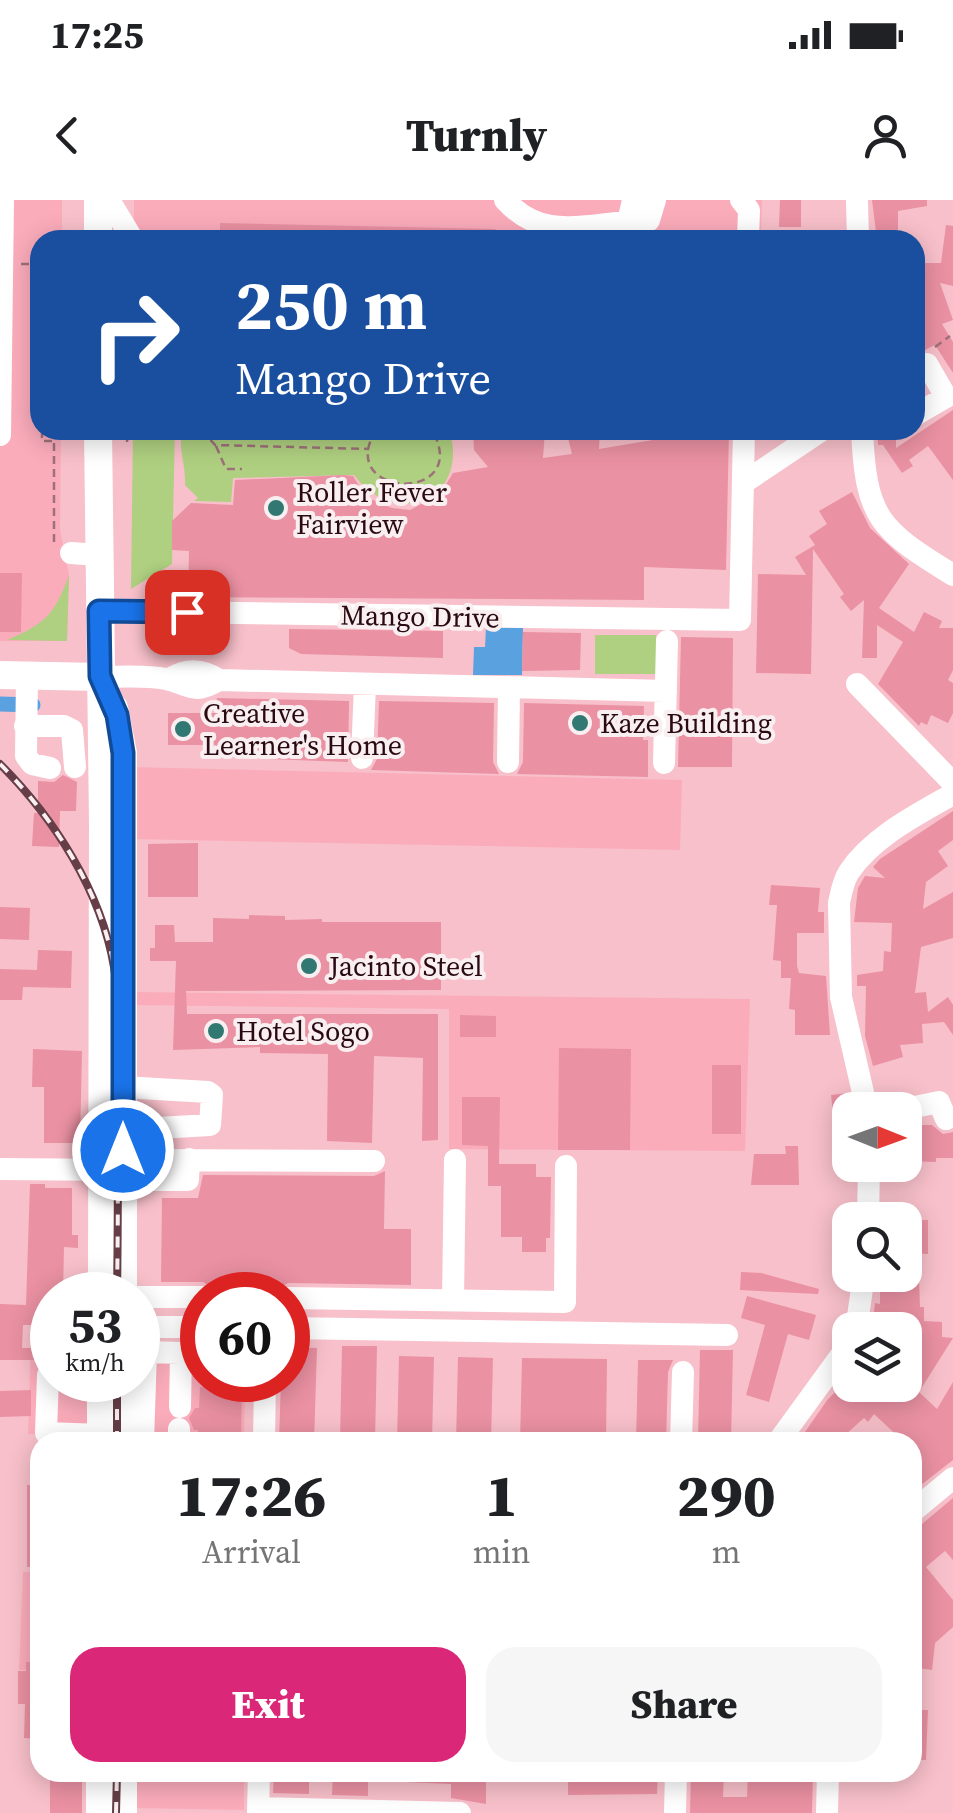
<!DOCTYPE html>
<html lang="en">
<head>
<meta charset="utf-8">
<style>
	body { margin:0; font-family:"Source Serif 4",serif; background:#f6f6f6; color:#202124; height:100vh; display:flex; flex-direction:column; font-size:38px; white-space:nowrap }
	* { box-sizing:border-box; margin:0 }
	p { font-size:32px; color:#757577 }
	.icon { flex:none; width:55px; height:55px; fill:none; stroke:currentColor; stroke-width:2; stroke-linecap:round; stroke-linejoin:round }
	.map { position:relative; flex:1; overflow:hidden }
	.side { position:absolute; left:30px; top:1232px; width:892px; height:350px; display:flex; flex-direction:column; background:#fff; border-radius:30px; box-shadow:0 5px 25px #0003 }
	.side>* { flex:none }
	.banner { position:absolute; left:30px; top:30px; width:895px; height:210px; border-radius:30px; box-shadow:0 5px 25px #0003; background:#1a4fa0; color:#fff; overflow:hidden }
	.needle { width:65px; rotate:91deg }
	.buttons { position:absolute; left:832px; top:892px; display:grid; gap:20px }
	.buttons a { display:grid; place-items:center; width:90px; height:90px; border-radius:20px; background:#fff; box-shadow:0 5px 25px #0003; font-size:50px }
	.speed { position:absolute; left:30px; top:1072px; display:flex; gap:20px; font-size:50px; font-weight:700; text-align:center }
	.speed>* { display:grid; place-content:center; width:130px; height:130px; border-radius:50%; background:#fff; box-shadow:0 5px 25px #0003; line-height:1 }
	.speed small { font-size:25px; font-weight:400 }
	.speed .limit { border:15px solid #d22; background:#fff; color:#111 }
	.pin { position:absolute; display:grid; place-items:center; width:85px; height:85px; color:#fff; margin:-42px; border-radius:20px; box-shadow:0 5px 15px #0006 }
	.me { position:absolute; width:110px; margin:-55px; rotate:0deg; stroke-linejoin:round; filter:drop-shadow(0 0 8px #0008) }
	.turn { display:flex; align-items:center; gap:35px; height:210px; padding:0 40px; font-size:45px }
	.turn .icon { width:130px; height:130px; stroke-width:2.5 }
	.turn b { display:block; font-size:70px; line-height:85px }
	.eta { display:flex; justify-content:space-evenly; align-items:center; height:170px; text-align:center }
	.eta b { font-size:60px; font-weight:800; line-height:70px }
	.primary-button { display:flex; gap:20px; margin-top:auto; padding:20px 40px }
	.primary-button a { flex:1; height:115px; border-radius:30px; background:#db2777; color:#fff; font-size:40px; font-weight:800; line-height:115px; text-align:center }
	.primary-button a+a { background:#f6f6f6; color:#202124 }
	.status { display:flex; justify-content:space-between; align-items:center; height:70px; padding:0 50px; background:#fff; direction:ltr }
	.status svg { height:28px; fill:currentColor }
	header { display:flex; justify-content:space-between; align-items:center; height:130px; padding:0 40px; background:#fff; font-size:45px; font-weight:800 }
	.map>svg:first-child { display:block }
	.built { fill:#fbacbb }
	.green { fill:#afd080 }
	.water { fill:#5aa1df }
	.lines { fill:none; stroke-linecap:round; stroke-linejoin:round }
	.canal { stroke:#5aa1df; stroke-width:15 }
	.building { fill:#ea91a3 }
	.path { stroke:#9e717a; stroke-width:2.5; stroke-dasharray:8 5; stroke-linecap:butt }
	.minor { stroke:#fff; stroke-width:22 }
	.major { stroke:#fff; stroke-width:28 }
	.rail-casing { stroke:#653e47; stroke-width:8 }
	.rail { stroke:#f9eff1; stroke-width:4; stroke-dasharray:11; stroke-linecap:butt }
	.route-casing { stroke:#114b97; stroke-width:25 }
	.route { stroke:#1a73e8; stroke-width:18 }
	.poi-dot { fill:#307871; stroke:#f9eff1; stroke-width:4 }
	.labels { text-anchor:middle; stroke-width:8; stroke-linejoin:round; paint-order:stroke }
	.poi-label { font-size:28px; fill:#2a0a12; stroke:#f9eff1; text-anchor:start }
	.street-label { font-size:28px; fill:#2a0a12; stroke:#f9eff1 }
</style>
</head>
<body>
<div class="status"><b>17:25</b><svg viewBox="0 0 49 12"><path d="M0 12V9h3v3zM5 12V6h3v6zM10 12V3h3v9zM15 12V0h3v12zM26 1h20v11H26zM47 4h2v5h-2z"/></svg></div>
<header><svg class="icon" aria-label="back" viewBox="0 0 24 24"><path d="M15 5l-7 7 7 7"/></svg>Turnly<svg class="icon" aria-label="person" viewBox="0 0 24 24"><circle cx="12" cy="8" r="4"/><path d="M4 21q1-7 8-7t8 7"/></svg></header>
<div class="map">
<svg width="953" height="1613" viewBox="0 0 953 1613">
	<rect width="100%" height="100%" fill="#f8c0ca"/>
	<path class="built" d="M0,0H62V40H40V230H61L60,329L69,375L67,441H0Z
		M134,0H762L761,40H134Z
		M131,567L682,580L680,650L131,639Z
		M132,792L750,799L745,951L449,949V809L131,805Z
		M32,1107L52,1108V1180H89L88,1237L28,1234Z
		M138,1144L202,1145V1180H245L244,1242H132Z
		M23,1372H40V1470H19Z
		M133,1573H244V1610L133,1608Z"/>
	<path class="green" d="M133,230H175L172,364L131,389Z
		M182,230H281L284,233L295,230H449C471,297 398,332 354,275L233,278L231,302L194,301L198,298L185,285C186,265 178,249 182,230Z
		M69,375L67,441L7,440C45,424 55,414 69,375Z
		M595,435H656V474H595Z"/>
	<path class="water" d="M486,427L523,428L522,475H473L474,447H485Z"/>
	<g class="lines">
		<path class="canal" d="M0,504L33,505"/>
	</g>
	<path class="building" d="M780,0H801V27H779Z
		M872,0H927V6L898,11V40H877Z
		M220,23L495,29L506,40H220Z
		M946,25L953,26V86L940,83L953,120L942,124L953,142V173L935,145L915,155V63H941Z
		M953,210V280L928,246L909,260L913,266L902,273L883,245H878L877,230H896V248Z
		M473,230H545L543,258L572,254L566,230H600L599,249L653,240L654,230H729L726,370L644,367V400L188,397L189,351L172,350V321L191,303L233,305L235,280L344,275L353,276L366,297L392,308L410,310L440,294L453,273L488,267L474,250Z
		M852,292L870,328L909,364L879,408L914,432L924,412L942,421L939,428H953V470L948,480L953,483V513L948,523L931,515L927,525L921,522L919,526L878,484L903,442L877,425V458H862L864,400L851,411L840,397L844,394L813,349L811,474L756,473L758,374L806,375L795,357L815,345L809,336L827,324L819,311Z
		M0,373H22L21,432H0Z
		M289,429L443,431V458L301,454L289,448Z
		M523,432L581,433L580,470L522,471Z
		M681,437L733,438L732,567H678Z
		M217,498L349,501L348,562L215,557L216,545H168V513H216Z
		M379,501L494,503L493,562L499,574L371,570L377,559Z
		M524,503L644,506L643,540H648V577L517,574L523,562Z
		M63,575L77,582L76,611H60L59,647L32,646L34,613H38V581L54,582Z
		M953,611V640L938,651L948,666L926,682L923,709L953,692V738L921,747L915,793L926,792L928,812L948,797L953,805V835L944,822L922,824L923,843L900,845L903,857L873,866L865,836L866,786H857V775L883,771L884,751L891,752L892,723L854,722L858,688L865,676L885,678L873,667L880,659Z
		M198,643V697H148V644Z
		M771,685L820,688L818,712H824V733H797V766L799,773L826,776L830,835H795V810L789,809L791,778H781V761L773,760L777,705H769Z
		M0,707L30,708L29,740L0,739Z
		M249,715L285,716V720L322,719V722H441V790L186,791L187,814H438V940L422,941L423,858L374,856L372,943L327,941L328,854L260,853V847L173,850L176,761H150V748H155V725H174L175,742H213V718L249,719Z
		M38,750L72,751L71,788L23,787L22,800H0V769L37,770Z
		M460,815L496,816V837H460Z
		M559,848L631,849L630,950H558Z
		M33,849L82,851L80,943H44V887H32Z
		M712,865H741V934H712Z
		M848,893L852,910L850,939L836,941L831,895Z
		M462,897H500L499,964H536V977H551L550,1038H546V1052H522V1037H501V986H488V946L462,945Z
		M919,921V925H932L943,934L953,932V958H936V962L905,961V924Z
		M785,946H798L799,985H751L754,954H786Z
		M385,971L384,1029H411V1085L288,1083L275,1091L215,1090L203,1082H161L162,998H198L203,975L374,976Z
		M30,984H45V988H72V1035H78V1048L64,1047L63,1095H52V1125H23L22,1148H52V1161L40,1162V1160H0V1104L26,1105Z
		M905,1020H928V1054L905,1053Z
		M741,1072L761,1073L819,1089L818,1094L740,1090Z
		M882,1075L919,1077L920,1107H924V1121L942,1122V1137L953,1138L919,1192L937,1209L953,1182V1260L912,1292V1242H904L874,1214L868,1222L864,1218L845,1235L852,1242H798L828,1199L850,1178V1185H905V1130H872L875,1103L880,1104V1090H882Z
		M747,1096L816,1115L809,1140L788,1134L769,1202L746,1195L765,1125L741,1118Z
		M342,1146H377L375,1242H340Z
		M288,1147L317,1148L314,1242H279L281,1180H288Z
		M700,1150H733L731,1242H698Z
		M399,1156L434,1157L432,1242H397Z
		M458,1157L493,1158L491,1242H456Z
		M522,1158L607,1159L606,1242H520Z
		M638,1160H673L668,1172L666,1242H636Z
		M210,1180H242L241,1242H198V1230H194L189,1218L195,1208H199L200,1187H210Z
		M31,1190V1229V1216L0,1217V1191Z
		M27,1285L40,1286V1367H27Z
		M953,1298V1360L945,1351L926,1367L953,1400V1427L935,1443L932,1470L918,1468L920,1446L912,1441V1327L922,1324Z
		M26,1462H40V1539L24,1538L25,1504H18V1471H26Z
		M914,1510H928L926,1560H912Z
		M274,1572H309V1594L273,1593Z
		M333,1572H368V1596L332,1595Z
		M405,1572H486V1604L451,1598V1584L405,1582Z
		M568,1572H658L657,1594L568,1595Z
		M691,1572H724L723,1597H747L748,1572H813L812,1613H690Z
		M50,1575H82V1613H50Z"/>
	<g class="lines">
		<path class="path" d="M21,64H40
			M935,147L950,136
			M42,230V241H54
			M54,230V343
			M202,230L215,245L369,249
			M376,230C333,299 474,304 432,230
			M127,242L128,230
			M216,246L226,269H242"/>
		<path class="minor" d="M109,0L133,40
			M505,0C541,40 580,25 628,22L633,0
			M741,0L749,10L748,40
			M857,0L858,40
			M628,22L649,20L655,0
			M915,215L946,197L927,164
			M862,230C866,319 879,329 953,375
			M0,235L3,0
			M743,283L822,230
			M71,353L98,355
			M99,411L740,420L744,230
			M27,476L26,556L32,564L50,568
			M100,477C121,477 145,475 166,479C189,484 193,496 219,480
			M169,479C186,469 201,468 219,480L666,491
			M857,484L953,583
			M25,526H64L72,530L75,567
			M362,558L365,484
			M508,562L509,487
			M664,563L667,441
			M867,910L841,797L839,703C841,693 843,681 849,672C872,637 918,614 953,594
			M900,910L939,902L946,919
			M123,930L210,925L212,895L208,892L123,887
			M0,969L119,970
			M123,970L138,960L374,961
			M123,970L138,980H188L189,959
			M868,1020L869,965
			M138,1097H202
			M288,1098L565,1102L566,966
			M453,1100L455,960
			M138,1127H188L202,1120
			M288,1128L727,1135
			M856,1130L864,1075
			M48,1175L46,1233L101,1235
			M143,1242L146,1152L181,1153L180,1207
			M179,1242V1229
			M264,1242L265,1180
			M681,1242L683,1172
			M778,1242L850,1143
			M912,1312L953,1278
			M259,1608L460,1613
			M258,1613L259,1572
			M675,1613L676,1572
			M827,1613L828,1572"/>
		<path class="major" d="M98,0V40
			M98,230L103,623L102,1095
			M0,475L100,477
			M114,508L123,553V1095
			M101,1242V1180
			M123,1242V1180
			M100,1613V1572
			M123,1613V1572"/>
		<defs>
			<path id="rail" d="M0,564C54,618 101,691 114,767C121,810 118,854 118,897C118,963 118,1029 117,1095
				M117,1242V1180
				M116,1613L117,1572"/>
		</defs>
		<use href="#rail" class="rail-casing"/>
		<use href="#rail" class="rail"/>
	</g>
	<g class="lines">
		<defs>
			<path id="route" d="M123,950V553L117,515L100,476L99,411L187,412"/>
		</defs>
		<use href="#route" class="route-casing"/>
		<use href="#route" class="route"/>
	</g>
	<g class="poi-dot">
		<circle cx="276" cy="308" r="10"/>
		<circle cx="580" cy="523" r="10"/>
		<circle cx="183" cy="529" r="10"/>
		<circle cx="309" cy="766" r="10"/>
		<circle cx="216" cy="831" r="10"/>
	</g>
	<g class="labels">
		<g class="poi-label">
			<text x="296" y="302">Roller Fever<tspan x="296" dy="32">Fairview</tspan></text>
			<text x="203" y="523">Creative<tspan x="203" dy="32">Learner's Home</tspan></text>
			<text x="600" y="533">Kaze Building</text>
			<text x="329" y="776">Jacinto Steel</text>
			<text x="236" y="841">Hotel Sogo</text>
		</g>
		<g class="street-label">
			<text transform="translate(420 416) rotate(1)" y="10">Mango Drive</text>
		</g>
	</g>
</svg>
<div class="buttons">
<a><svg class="needle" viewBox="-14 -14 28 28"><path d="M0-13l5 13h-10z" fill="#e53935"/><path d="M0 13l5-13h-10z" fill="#757577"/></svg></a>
<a><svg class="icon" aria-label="search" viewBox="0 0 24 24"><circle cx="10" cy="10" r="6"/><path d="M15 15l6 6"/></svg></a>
<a><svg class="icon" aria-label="layers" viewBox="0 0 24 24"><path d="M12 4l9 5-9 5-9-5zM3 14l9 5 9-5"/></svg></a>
</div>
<div class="speed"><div>53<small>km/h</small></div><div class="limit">60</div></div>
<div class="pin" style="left:187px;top:412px;background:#d93025"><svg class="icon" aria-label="arrive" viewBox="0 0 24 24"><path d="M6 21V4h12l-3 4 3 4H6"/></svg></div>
<svg class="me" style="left:123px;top:950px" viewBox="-20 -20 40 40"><circle r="17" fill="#1a73e8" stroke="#fff" stroke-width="3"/><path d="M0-11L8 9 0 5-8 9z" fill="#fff"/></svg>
<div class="banner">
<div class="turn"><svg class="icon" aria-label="right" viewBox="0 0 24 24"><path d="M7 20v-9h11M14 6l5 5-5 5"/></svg><div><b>250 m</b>Mango Drive</div></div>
</div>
<section class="side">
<div class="eta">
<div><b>17:26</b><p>Arrival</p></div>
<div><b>1</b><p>min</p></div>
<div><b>290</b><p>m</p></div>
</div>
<div class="primary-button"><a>Exit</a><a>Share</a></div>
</section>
</div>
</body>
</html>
